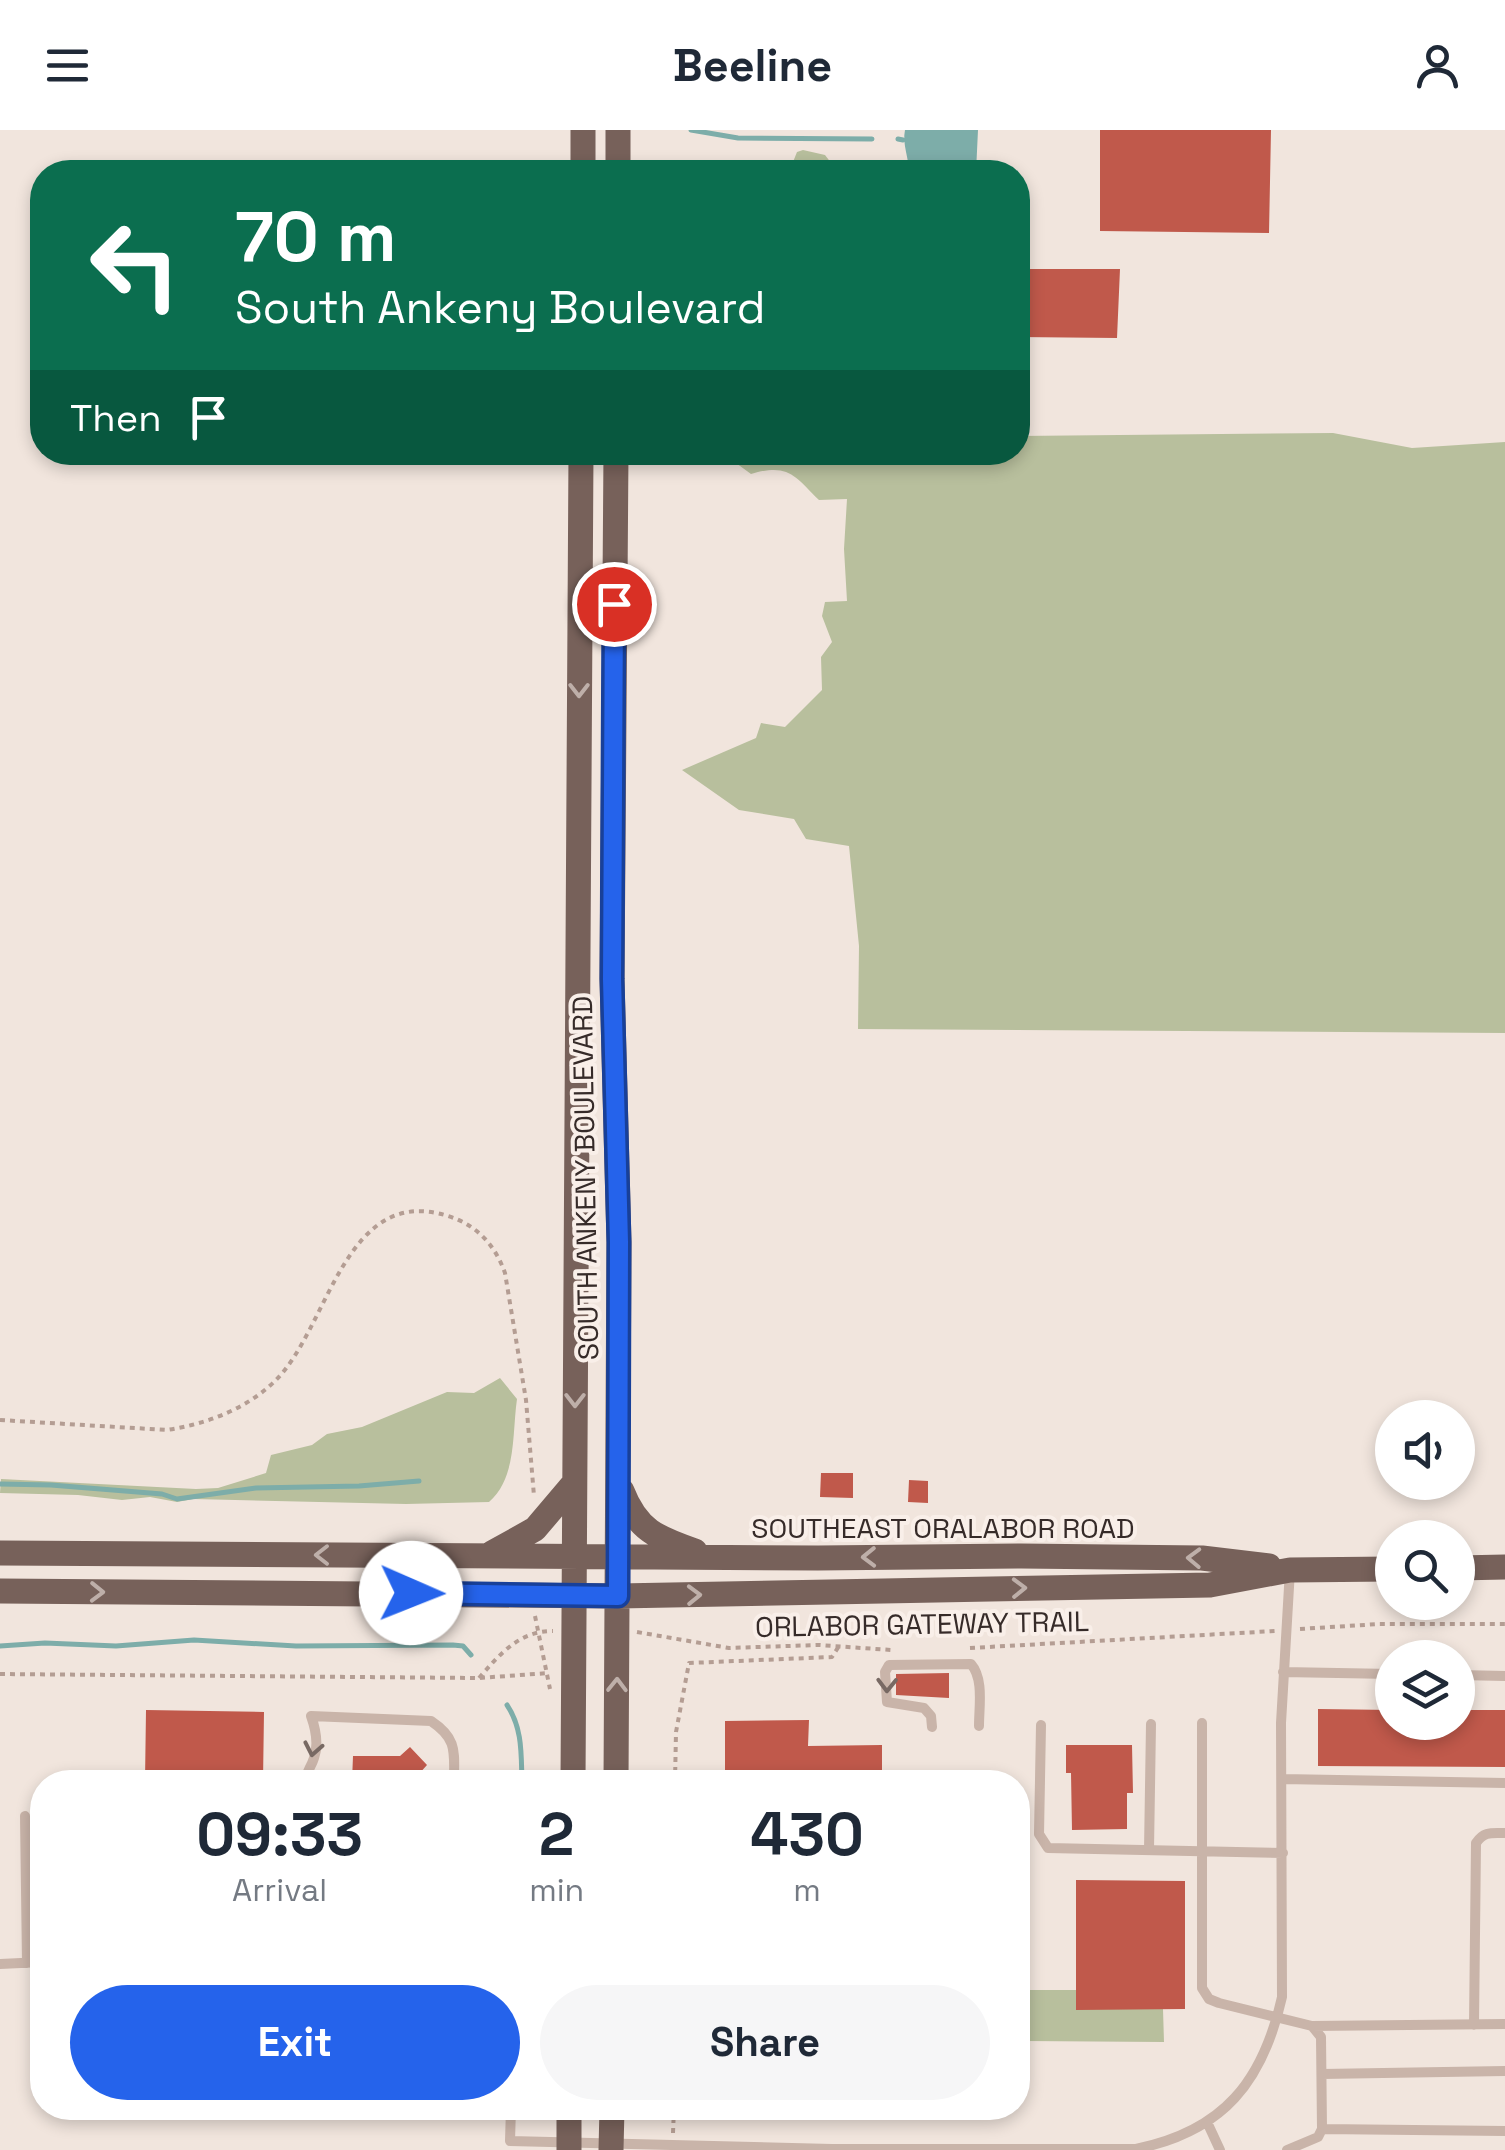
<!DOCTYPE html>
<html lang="en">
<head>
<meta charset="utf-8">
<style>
	body { margin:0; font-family:"Space Grotesk",sans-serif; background:#f6f6f7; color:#1f2937; height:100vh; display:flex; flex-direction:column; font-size:38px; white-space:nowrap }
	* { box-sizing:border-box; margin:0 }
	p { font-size:32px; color:#747a83 }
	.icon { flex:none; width:55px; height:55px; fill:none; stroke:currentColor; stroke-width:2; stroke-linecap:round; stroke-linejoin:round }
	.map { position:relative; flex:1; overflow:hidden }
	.panel { position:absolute; left:30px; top:1640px; width:1000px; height:350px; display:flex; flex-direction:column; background:#fff; border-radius:40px; box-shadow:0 5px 15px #0003 }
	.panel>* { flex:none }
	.top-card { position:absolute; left:30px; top:30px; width:1000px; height:305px; border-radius:40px; box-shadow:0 5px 15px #0003; background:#0b6e4f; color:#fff; overflow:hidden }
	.controls { position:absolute; left:1375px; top:1270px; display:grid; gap:20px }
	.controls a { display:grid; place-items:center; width:100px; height:100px; border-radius:50%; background:#fff; box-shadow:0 5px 15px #0003; font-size:50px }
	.pin { position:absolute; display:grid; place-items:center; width:85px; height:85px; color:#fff; margin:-42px; border:5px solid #fff; border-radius:50%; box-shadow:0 2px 10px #0007 }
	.me { position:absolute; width:110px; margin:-55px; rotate:91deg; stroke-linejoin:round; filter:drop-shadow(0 0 8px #0008) }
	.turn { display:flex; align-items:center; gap:35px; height:210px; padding:0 40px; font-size:45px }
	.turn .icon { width:130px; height:130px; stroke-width:2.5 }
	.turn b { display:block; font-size:70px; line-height:85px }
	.then { display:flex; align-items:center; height:95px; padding:0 40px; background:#0003; gap:20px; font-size:38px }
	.eta { display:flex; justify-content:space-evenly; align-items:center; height:170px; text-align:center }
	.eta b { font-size:60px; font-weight:700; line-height:70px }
	.cta { display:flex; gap:20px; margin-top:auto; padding:20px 40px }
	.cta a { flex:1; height:115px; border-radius:60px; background:#2563eb; color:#fff; font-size:40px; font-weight:700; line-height:115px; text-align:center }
	.cta a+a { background:#f6f6f7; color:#1f2937 }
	header { display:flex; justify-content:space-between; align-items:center; height:130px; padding:0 40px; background:#fff; font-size:45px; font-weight:700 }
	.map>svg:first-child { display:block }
	.green { fill:#b8bf9d }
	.water { fill:#7dada9 }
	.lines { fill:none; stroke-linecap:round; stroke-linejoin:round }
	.stream { stroke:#7dada9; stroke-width:5 }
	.building { fill:#c0594b }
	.path { stroke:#b49d93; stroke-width:4; stroke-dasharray:5 5; stroke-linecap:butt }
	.service { stroke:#c9b4a9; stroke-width:10 }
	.primary { stroke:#77615a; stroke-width:25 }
	.oneway { stroke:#beafa9 }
	.oneway2 { stroke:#786963 }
	.route-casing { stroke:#184099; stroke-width:25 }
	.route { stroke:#2563eb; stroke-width:18 }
	.labels { text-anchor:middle; stroke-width:8; stroke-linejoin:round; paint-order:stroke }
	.street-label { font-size:28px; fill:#362b29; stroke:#f9efe9 }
</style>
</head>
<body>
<header><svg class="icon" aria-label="menu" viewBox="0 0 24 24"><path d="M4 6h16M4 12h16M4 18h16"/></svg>Beeline<svg class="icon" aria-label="person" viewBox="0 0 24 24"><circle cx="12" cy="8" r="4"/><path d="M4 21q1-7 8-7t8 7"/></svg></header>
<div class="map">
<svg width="1505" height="2020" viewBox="0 0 1505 2020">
	<rect width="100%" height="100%" fill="#f1e5dd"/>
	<path class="green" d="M803,20L825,25L838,42H789L797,22Z
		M1333,303L1412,318L1505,312V903L858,899L859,816L849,716L806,709L794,689L739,680L682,640L756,608L761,593L785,597L822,560L821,527L832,512L822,486L825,472L847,471L844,419L847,369L819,370C794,345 788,333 751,344L725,325L729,322H1018V306Z
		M500,1248L517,1269C512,1303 517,1348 489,1372L406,1374L193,1369L177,1372L150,1367L122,1370L78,1365L0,1363L1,1349L196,1359L218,1358L266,1343L271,1325L312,1315L327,1304L362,1297L447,1262L474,1263Z
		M1023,1860H1076L1163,1879L1164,1912L1024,1911Z"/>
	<path class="water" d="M905,0H978L976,42H909C909,28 902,14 905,0Z"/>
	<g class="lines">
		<path class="stream" d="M691,0L738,8L872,9
			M898,9L903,10
			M0,1354L51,1355L162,1364L177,1369L256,1358L359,1356L419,1351
			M0,1516L45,1513L116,1516L194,1510L296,1516L453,1515L463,1516L471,1525
			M507,1575C523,1599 521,1625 522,1652"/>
	</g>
	<path class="building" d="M1100,0H1271L1269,103L1100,101Z
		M1018,139H1120L1117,208L1018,207Z
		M821,1343H853V1368L820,1367Z
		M909,1350L928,1351V1373L908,1372Z
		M949,1543V1568L896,1565V1544Z
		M1318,1579L1392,1580V1592H1458V1580H1505V1637L1318,1636Z
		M146,1580L264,1582L263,1652H145Z
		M809,1590L808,1616L882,1615V1652H725V1591Z
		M1066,1615H1132L1133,1663H1127V1699L1072,1700L1071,1643H1066Z
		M410,1617L427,1635L418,1645V1652H352L353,1626H400Z
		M1076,1750L1185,1751V1879L1076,1880Z"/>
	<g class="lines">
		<path class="path" d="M0,1290L167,1300C206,1294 247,1279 276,1250C329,1197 345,1053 448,1086C477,1095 495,1115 505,1143L526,1270L534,1366
			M535,1486L550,1559
			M1300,1499L1379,1494H1505
			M637,1502L729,1518L819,1515L891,1520
			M970,1518L1275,1501
			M0,1544L479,1548L549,1543
			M479,1548C500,1524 519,1501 553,1501
			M675,1652L676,1602L689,1533L832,1527L839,1516
			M673,2003L674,1978"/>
		<path class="service" d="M1283,1542L1392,1544
			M1458,1545L1505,1546
			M1202,1593V1858L1209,1869L1219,1873L1312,1896L1321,1907L1322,1999L1318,2007L1287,2020
			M1041,1595L1039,1704L1048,1718L1283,1723
			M932,1597L931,1586L924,1578L887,1572L885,1542L889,1535L971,1534C984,1549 979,1576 979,1596
			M1282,1649L1505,1653
			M305,1652C306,1641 311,1638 314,1628C319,1614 316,1600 311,1586L431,1591C458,1609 454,1622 454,1652
			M25,1686L27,1833
			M1149,1720L1151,1594
			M0,1834L42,1832
			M1474,1895L1476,1713C1484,1701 1492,1703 1505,1703
			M1312,1896L1505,1894
			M1322,1944L1505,1941
			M511,1978L510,2011L832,2019H1136C1224,2001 1263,1951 1282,1867L1281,1593L1290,1440
			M1207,1992L1220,2020
			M1322,1999L1505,2001"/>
		<path class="primary" d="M583,42V0
			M618,42V0
			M616,322L612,849L619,1112L616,1652
			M622,1361C637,1400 657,1408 695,1421
			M0,1423L818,1428L1021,1426L1202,1428L1269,1436
			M492,1423L535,1399L574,1353
			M1458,1438L1505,1437
			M0,1461L618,1466L1210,1455L1290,1440L1392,1439
			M573,1652L581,322
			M569,2020V1978
			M611,2020L612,1978"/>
	</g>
	<defs><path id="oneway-chevron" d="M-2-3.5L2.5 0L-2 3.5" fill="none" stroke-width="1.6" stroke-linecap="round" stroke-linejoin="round" transform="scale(2.5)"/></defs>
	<g class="oneway">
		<use href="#oneway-chevron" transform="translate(579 560) rotate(90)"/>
		<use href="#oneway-chevron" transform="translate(575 1270) rotate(90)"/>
		<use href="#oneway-chevron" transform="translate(322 1425) rotate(180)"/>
		<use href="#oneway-chevron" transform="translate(869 1427) rotate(179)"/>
		<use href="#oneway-chevron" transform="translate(1194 1428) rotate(-178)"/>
		<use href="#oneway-chevron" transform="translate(1019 1458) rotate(-1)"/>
		<use href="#oneway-chevron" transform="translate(97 1462) rotate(1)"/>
		<use href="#oneway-chevron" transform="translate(694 1465) rotate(-1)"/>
		<use href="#oneway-chevron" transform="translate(617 1555) rotate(-89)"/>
	</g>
	<g class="oneway2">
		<use href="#oneway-chevron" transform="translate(887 1555) rotate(91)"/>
		<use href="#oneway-chevron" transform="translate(313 1619) rotate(101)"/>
	</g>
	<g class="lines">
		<defs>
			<path id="route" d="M411,1463L618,1466L619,1112L612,849L614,474"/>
		</defs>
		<use href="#route" class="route-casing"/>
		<use href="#route" class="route"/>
	</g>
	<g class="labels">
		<g class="street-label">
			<text transform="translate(585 1048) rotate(-91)" y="10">SOUTH ANKENY BOULEVARD</text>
			<text x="943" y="1408">SOUTHEAST ORALABOR ROAD</text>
			<text transform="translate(922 1494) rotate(-1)" y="10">ORLABOR GATEWAY TRAIL</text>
		</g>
	</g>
</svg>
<div class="controls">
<a><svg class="icon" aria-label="sound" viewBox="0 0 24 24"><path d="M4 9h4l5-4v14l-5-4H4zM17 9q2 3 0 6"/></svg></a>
<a><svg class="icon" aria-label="search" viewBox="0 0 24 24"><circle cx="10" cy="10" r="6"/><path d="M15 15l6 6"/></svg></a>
<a><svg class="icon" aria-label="layers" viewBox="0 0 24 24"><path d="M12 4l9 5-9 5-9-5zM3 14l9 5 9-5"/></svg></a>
</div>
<div class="pin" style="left:614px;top:474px;background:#d93025"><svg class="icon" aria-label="arrive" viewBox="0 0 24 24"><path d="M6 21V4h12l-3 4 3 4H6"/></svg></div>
<svg class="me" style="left:411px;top:1463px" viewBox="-20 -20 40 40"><circle r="19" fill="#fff"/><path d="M0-13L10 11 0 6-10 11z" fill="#2563eb"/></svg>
<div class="top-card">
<div class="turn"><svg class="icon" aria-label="left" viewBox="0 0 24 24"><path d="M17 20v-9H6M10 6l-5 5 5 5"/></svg><div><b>70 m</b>South Ankeny Boulevard</div></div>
<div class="then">Then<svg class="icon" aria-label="arrive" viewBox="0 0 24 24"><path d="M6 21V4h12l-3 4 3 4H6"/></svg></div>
</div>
<section class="panel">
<div class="eta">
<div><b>09:33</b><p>Arrival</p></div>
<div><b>2</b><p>min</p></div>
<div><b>430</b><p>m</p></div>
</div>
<div class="cta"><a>Exit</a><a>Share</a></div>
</section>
</div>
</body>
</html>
